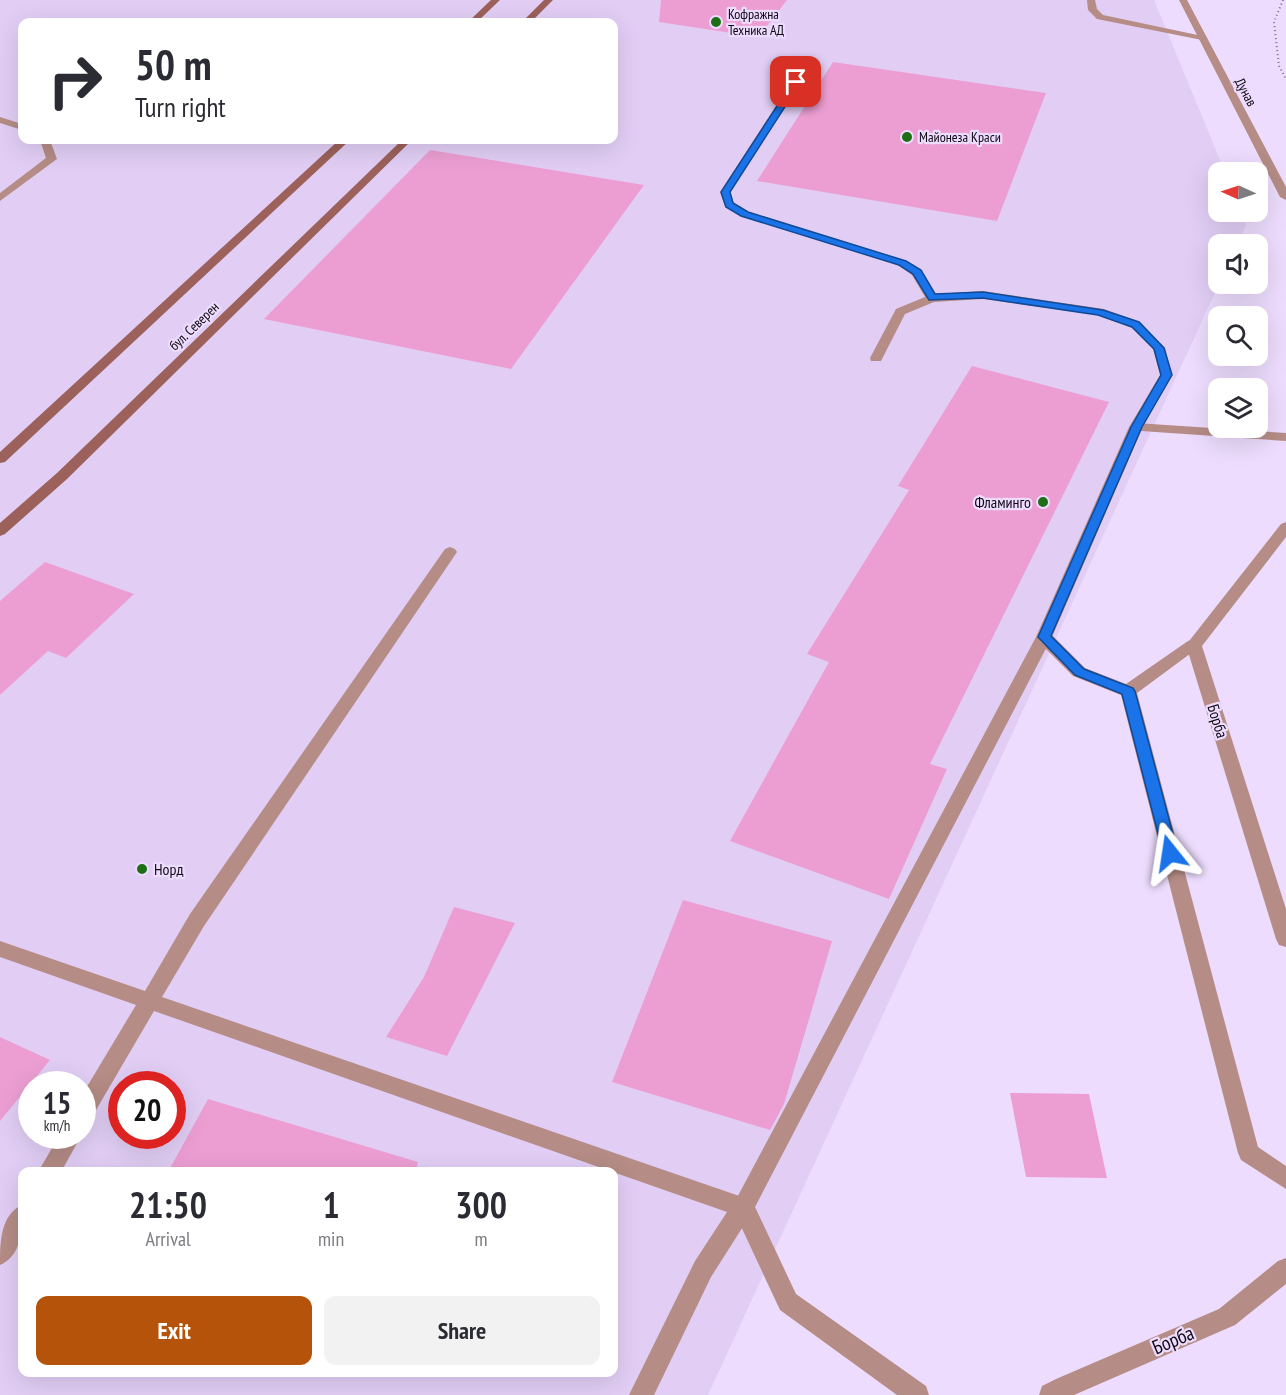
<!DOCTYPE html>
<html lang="en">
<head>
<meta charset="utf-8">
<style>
	body { margin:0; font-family:"PT Sans Narrow",sans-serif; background:#f2f2f3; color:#2b2b33; height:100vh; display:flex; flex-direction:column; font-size:22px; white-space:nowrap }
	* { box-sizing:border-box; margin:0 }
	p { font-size:20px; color:#7c7c81 }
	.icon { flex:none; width:33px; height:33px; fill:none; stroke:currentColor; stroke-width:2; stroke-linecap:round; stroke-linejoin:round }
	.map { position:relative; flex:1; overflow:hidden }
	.panel { position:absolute; left:18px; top:1167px; width:600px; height:210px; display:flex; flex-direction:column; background:#fff; border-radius:12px; box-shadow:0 6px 24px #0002 }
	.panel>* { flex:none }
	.top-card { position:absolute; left:18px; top:18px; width:600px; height:126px; border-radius:12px; box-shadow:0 6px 24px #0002; background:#fff; color:#2b2b33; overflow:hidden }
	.needle { width:39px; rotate:273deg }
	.buttons { position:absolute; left:1208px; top:162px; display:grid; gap:12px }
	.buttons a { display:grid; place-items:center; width:60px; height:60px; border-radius:12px; background:#fff; box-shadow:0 6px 24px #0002; font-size:30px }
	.speed { position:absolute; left:18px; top:1071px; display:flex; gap:12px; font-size:30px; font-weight:700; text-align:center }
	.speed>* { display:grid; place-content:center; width:78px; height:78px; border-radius:50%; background:#fff; box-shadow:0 6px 24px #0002; line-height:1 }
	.speed small { font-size:15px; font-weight:400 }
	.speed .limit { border:9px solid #d22; background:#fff; color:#111 }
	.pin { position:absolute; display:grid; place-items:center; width:51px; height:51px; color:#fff; margin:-26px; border-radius:12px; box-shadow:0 3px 9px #0006 }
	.me { position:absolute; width:66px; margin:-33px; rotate:345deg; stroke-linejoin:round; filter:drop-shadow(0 0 4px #0008) }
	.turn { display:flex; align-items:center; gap:21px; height:126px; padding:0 18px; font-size:27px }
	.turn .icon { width:78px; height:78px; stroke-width:2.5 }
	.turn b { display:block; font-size:42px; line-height:51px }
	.eta { display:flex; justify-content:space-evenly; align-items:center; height:102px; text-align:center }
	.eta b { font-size:36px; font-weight:600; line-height:42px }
	.primary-button { display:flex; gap:12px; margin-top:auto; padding:12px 18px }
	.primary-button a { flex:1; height:69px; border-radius:12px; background:#b45309; color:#fff; font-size:24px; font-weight:600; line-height:69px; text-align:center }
	.primary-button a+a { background:#f2f2f3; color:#2b2b33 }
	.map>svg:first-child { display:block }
	.built { fill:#e2cef5; fill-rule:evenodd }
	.building { fill:#ec9ed2 }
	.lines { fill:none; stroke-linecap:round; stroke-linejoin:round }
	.path { stroke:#7d7288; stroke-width:2; stroke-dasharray:1 3; stroke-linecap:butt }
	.service { fill:#b58c86; fill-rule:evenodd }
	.minor { fill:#b58c86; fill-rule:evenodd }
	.secondary { fill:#9b615a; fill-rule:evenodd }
	.route { fill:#1a73e8; stroke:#114b97; stroke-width:1.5 }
	.poi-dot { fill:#1d6e15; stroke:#eddcfd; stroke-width:2 }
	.labels { text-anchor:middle; stroke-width:4.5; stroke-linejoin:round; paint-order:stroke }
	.far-poi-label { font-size:14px; fill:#100a15; stroke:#eddcfd; text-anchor:start }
	.far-street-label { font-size:14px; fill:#100a15; stroke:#eddcfd }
	.poi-label { font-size:16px; fill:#100a15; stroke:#eddcfd; text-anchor:end }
	.street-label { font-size:16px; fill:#100a15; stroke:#eddcfd }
	.near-street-label { font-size:20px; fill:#100a15; stroke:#eddcfd }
</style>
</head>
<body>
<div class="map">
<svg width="1286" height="1395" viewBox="0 0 1286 1395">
	<rect width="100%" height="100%" fill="#eddcfd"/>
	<path class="built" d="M0,0H1154L1225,172H1218V212H1241L1246,225L1237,244H1218L1219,284L708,1395H0ZM22,22H614V140H22ZM32,1084H82V1136H32ZM122,1084H172V1136H122ZM22,1172H614V1372H22Z"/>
	<path class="building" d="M661,0H787L758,37L659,22Z
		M833,62L1046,93L997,221L757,181Z
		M430,150L644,185L511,369L264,319Z
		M972,366L1109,402L930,764L947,769L889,899L730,841L829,662L807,654L909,490L898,486Z
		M45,562L134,594L66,658L48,651L0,695V601Z
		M683,900L832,941L784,1104L770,1130L612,1082Z
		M454,907L515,923L447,1056L386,1037L424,977Z
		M0,1037L50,1060L0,1121Z
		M1010,1093L1089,1094L1107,1178L1026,1177Z
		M208,1099L418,1162L416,1172H168Z"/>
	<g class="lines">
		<path class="path" d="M1283,0L1274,22L1279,66L1286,79"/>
		<path class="service" d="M1087,0H1095L1097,9L1103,15L1207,37L1202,40L1097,19L1088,10Z
			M808,61L813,64L730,192L734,203L749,212L906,261L921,270L936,294L983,291L1104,309L1140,322L1165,348L1172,375L1141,430H1131L1129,427L1160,375L1153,349L1132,328L1098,315L983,299L934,302L905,314L881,361H871L870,358L896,309L925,297L912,275L898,265L741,216L725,207L720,192L803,64Z
			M0,117L22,124V130L0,123Z
			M40,140H50L57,159L0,201V193L46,158Z
			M450,547L455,549L457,552L455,555L204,926L162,997L751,1200L754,1207L751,1214L711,1277L654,1395H629L695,1261L727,1212L154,1011L89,1122L82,1124V1095L136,1005L0,957V941L145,991L190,914L445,549Z
			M1044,632L1050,633L1085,668L1126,684L1188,641L1194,639L1202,645L1137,693L1258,1147L1286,1166V1189L1241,1160L1238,1153L1121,695L1073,676L1038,641L1036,637L1038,633Z
			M59,1136H81L61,1172H38Z
			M22,1205C24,1226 22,1256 0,1265C0,1244 0,1215 22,1205Z"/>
		<path class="minor" d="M1179,0H1187L1286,187V200L1280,197Z
			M1136,423L1286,433V441L1141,431L1052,637L755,1207L796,1294L926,1386L929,1395H897L780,1310L732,1207L1036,637L1129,427Z
			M1286,522V537L1202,646L1286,909V947L1279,945L1276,939L1186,645L1281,524Z
			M1286,1258V1284L1235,1325L1074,1395H1039L1042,1386L1056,1379L1219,1309L1278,1261Z"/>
		<path class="secondary" d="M491,0H500L477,22H468Z
			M544,0H553L531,22H522Z
			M339,140H350L5,462L0,463V452Z
			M402,140H412L67,479L5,534L0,536V523L57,473Z"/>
	</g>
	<path class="route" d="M794,80L801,82L730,192L733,203L748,212L906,261L921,270L935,294L983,292L1103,310L1139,322L1164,348L1172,375L1142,427L1051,636L1084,669L1133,688L1135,691L1178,853L1176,857L1170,859L1163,853L1122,694L1075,675L1038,637L1131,427L1161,375L1154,349L1132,327L1098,315L983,298L929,300L913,274L899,265L741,216L726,207L721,192Z"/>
	<g class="poi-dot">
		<circle cx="716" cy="22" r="6"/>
		<circle cx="907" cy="137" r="6"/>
		<circle cx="1043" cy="502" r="6"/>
		<circle cx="142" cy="869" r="6"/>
	</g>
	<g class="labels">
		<g class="far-poi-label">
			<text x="728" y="19">Кофражна<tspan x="728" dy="16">Техника АД</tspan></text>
			<text x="919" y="142">Майонеза Краси</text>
		</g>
		<g class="far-street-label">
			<text transform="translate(1246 92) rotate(62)" y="5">Дунав</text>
			<text transform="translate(194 326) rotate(-44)" y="5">бул. Северен</text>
		</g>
		<g class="poi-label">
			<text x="1031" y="508">Фламинго</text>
			<text x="154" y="875" text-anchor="start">Норд</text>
		</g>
		<g class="street-label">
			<text transform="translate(1218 721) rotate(73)" y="6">Борба</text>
		</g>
		<g class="near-street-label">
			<text transform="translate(1173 1340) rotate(-23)" y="7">Борба</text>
		</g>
	</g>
</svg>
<div class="buttons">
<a><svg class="needle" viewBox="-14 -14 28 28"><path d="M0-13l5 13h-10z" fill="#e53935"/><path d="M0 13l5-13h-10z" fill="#7c7c81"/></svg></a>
<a><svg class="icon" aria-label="sound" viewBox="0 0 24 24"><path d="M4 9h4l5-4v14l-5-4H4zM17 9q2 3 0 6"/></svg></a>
<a><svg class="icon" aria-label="search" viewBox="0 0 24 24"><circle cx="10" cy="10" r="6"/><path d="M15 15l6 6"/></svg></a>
<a><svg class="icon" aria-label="layers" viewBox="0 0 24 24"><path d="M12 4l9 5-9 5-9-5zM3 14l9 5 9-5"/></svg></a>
</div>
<div class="speed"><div>15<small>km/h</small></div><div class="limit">20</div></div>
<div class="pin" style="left:796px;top:82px;background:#d93025"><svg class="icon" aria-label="arrive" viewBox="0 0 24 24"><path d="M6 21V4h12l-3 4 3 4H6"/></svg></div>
<svg class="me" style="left:1170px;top:853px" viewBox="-20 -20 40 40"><path d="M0-17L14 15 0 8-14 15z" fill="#1a73e8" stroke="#fff" stroke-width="4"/></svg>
<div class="top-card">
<div class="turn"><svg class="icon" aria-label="right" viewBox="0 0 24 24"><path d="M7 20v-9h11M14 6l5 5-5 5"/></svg><div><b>50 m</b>Turn right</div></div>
</div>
<section class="panel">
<div class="eta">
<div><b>21:50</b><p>Arrival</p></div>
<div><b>1</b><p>min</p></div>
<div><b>300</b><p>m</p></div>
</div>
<div class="primary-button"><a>Exit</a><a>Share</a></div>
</section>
</div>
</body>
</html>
